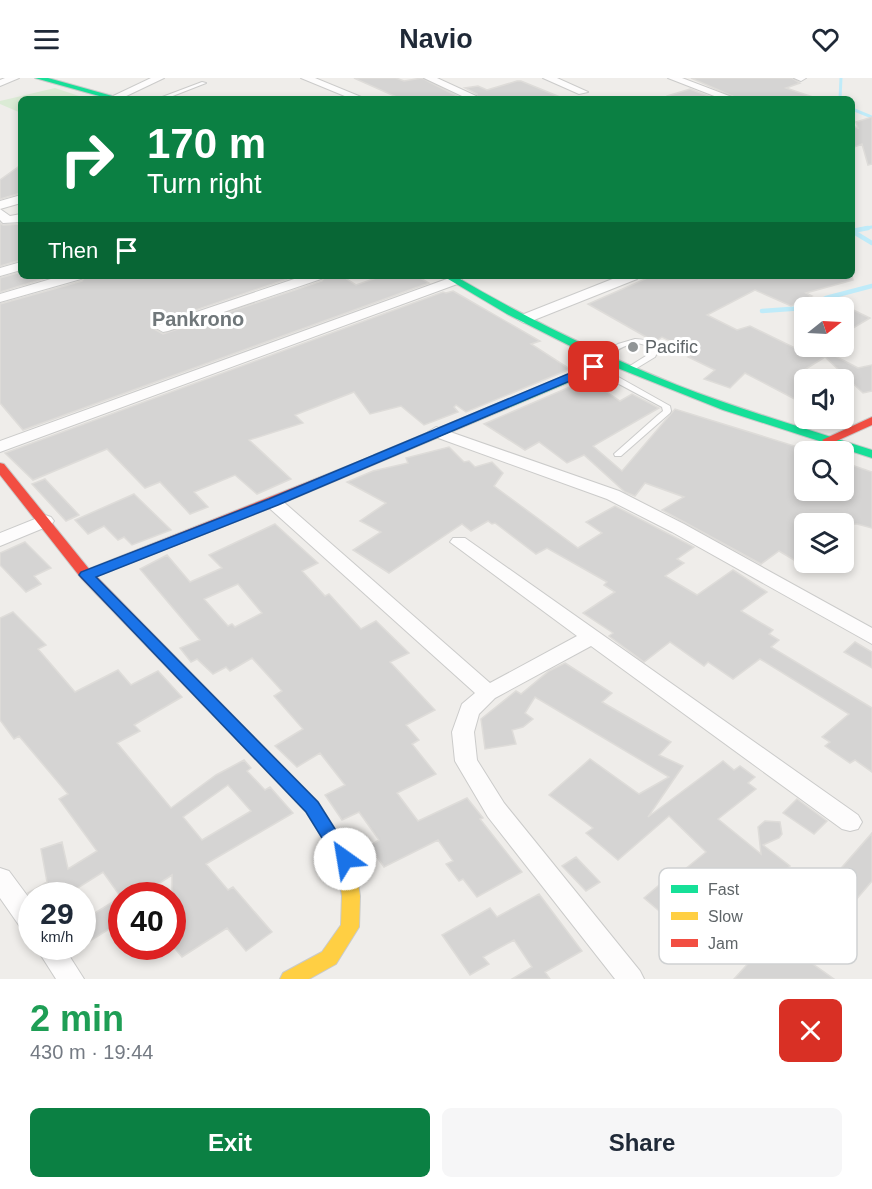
<!DOCTYPE html>
<html lang="en">
<head>
<meta charset="utf-8">
<style>
	body { margin:0; font-family:Arial,sans-serif; background:#f6f6f7; color:#1f2937; height:100vh; display:flex; flex-direction:column; font-size:22px; white-space:nowrap }
	* { box-sizing:border-box; margin:0 }
	p { font-size:20px; color:#747a83 }
	.icon { flex:none; width:33px; height:33px; fill:none; stroke:currentColor; stroke-width:2; stroke-linecap:round; stroke-linejoin:round }
	.map { position:relative; height:901px; overflow:hidden }
	.panel { display:flex; flex-direction:column; background:#fff; flex:1 }
	.panel>* { flex:none }
	.banner { position:absolute; left:18px; top:18px; width:837px; height:183px; border-radius:9px; box-shadow:0 3px 9px #0003; background:#0b8043; color:#fff; overflow:hidden }
	.needle { width:39px; rotate:72deg }
	.controls { position:absolute; left:794px; top:219px; display:grid; gap:12px }
	.controls a { display:grid; place-items:center; width:60px; height:60px; border-radius:9px; background:#fff; box-shadow:0 3px 9px #0003; font-size:30px }
	.speed { position:absolute; left:18px; top:804px; display:flex; gap:12px; font-size:30px; font-weight:700; text-align:center }
	.speed>* { display:grid; place-content:center; width:78px; height:78px; border-radius:50%; background:#fff; box-shadow:0 3px 9px #0003; line-height:1 }
	.speed small { font-size:15px; font-weight:400 }
	.speed .limit { border:9px solid #d22; background:#fff; color:#111 }
	.pin { position:absolute; display:grid; place-items:center; width:51px; height:51px; color:#fff; margin:-26px; border-radius:12px; box-shadow:0 3px 9px #0006 }
	.me { position:absolute; width:66px; margin:-33px; rotate:328deg; stroke-linejoin:round; filter:drop-shadow(0 0 4px #0008) }
	.turn { display:flex; align-items:center; gap:21px; height:126px; padding:0 30px; font-size:27px }
	.turn .icon { width:78px; height:78px; stroke-width:2.5 }
	.turn b { display:block; font-size:42px; line-height:51px }
	.then { display:flex; align-items:center; height:57px; padding:0 30px; background:#0003; gap:12px; font-size:22px }
	.round { display:grid; place-items:center; flex:none; width:63px; height:63px; border-radius:9px; background:#f6f6f7 }
	.summary { display:flex; align-items:center; justify-content:space-between; height:102px; padding:0 30px }
	h1 { font-size:36px; font-weight:700; line-height:45px; color:#1e9e55 }
	.action { display:flex; gap:12px; margin-top:auto; padding:12px 30px }
	.action a { flex:1; height:69px; border-radius:9px; background:#0b8043; color:#fff; font-size:24px; font-weight:700; line-height:69px; text-align:center }
	.action a+a { background:#f6f6f7; color:#1f2937 }
	header { display:flex; justify-content:space-between; align-items:center; height:78px; padding:0 30px; background:#fff; font-size:27px; font-weight:700 }
	.map>svg:first-child { display:block }
	.green { fill:#dbebd5 }
	.lines { fill:none; stroke-linecap:round; stroke-linejoin:round }
	.stream-far1 { stroke:#bfebf9; stroke-width:3 }
	.stream { stroke:#bfebf9; stroke-width:4.5 }
	.building { fill:#d5d4d3; stroke:#dedcd9; stroke-width:1.5; fill-rule:evenodd }
	.lane-casing { stroke:#cbcbca; stroke-width:2 }
	.street-casing { stroke:#cbcbca; stroke-width:2 }
	.fast-casing { stroke:#c9cac9; stroke-width:2 }
	.slow-casing { stroke:#c9cac9; stroke-width:2 }
	.jam-casing { stroke:#c9cac9; stroke-width:2 }
	.lane { fill:#fdfcfc; fill-rule:evenodd }
	.street { fill:#fdfcfc; fill-rule:evenodd }
	.fast { fill:#16e098; fill-rule:evenodd }
	.slow { fill:#ffcf43; fill-rule:evenodd }
	.jam { fill:#f24e42; fill-rule:evenodd }
	.route { fill:#1a73e8; stroke:#114b97; stroke-width:1.5 }
	.poi-dot { fill:#919596; stroke:#fff; stroke-width:2 }
	.labels { text-anchor:middle; stroke-width:6; stroke-linejoin:round; paint-order:stroke }
	.poi-label { font-size:18px; fill:#5f6568; stroke:#fff; text-anchor:start }
	.far-district-label { font-size:20px; font-weight:bold; fill:#70777a; stroke:#fff }
	.key { fill:#fff; stroke:#cfd1d2; stroke-width:1.5 }
	.key-label { font-size:16px; fill:#5f6568 }
</style>
</head>
<body>
<header><svg class="icon" aria-label="menu" viewBox="0 0 24 24"><path d="M4 6h16M4 12h16M4 18h16"/></svg>Navio<svg class="icon" aria-label="heart" viewBox="0 0 24 24"><path d="M12 20l-8-8c-3-5 5-10 8-4 3-6 11-1 8 4z"/></svg></header>
<div class="map">
<svg width="872" height="901" viewBox="0 0 872 901">
	<rect width="100%" height="100%" fill="#efedea"/>
	<path class="green" d="M55,10L88,21H21V35L0,26V23Z"/>
	<g class="lines">
		<path class="stream-far1" d="M840,21L841,0
			M852,31L872,39
			M860,151L872,149"/>
		<path class="stream" d="M852,153L872,165
			M852,153L868,150
			M805,230L826,220L872,208
			M762,233L804,230"/>
	</g>
	<path class="building" d="M354,0H396L404,3L422,0L457,18L455,21H401Z
		M691,0H792L800,5L786,10L813,19V21H739Z
		M517,3H521L565,21H476L477,16L465,10L478,8L487,12Z
		M690,11L716,21H668L667,18Z
		M872,39V86L868,87L862,66L852,70V48L858,50L856,44Z
		M21,87V115L0,121V102Z
		M0,145L3,147L21,146V182L0,188Z
		M21,194V198H53L0,214V200Z
		M85,198H296L157,245L154,251L163,256L322,203L325,198H342L356,207L382,198H417L429,205L23,352L0,325V226L82,203Z
		M652,198H852L853,202L806,215L812,218L791,228L755,212L707,237L737,252L750,248L799,272L806,268H843L831,276L858,290L872,287V313L863,315L825,279L804,292V326L745,295L730,310L704,301L715,292L688,279L695,275L662,259L655,264L588,226Z
		M453,213L540,263L531,266L570,291L466,334L456,327L454,329L458,334L424,347L401,328L370,336L354,314L295,337L303,345L249,362L291,401L257,416L235,397L194,414L208,429L190,436L160,404L145,410L107,371L33,402L5,375L443,214L446,215Z
		M843,227L870,240L843,256Z
		M588,301L620,323L632,316L659,330L593,368L622,393L675,331L804,371V412H843V384L872,394V450L857,446H804V488L779,473L761,486L662,432L684,419L645,405L635,418L625,414L584,377L567,385L539,364L525,372L484,346Z
		M449,369L464,384L469,383L475,389L492,384L503,395L494,408L578,470L602,455L586,444L615,428L694,469L677,481L684,485L665,498L697,517L733,492L767,514L741,533L773,552L769,556L779,562L771,569L872,630V694L855,682L850,685L825,668L830,664L822,659L849,636L760,581L733,601L708,584L704,588L670,564L644,584L609,558L613,555L583,535L615,514L604,507L607,504L547,470L536,476L495,445L492,446L488,443L471,453L462,446L389,495L353,472L381,454L360,443L386,425L347,404L373,393L408,385L406,380Z
		M45,401L79,437L66,443L32,406Z
		M134,416L171,452L132,467L124,459L118,462L104,448L88,456L75,442Z
		M275,446L318,485L302,493L325,518L329,516L361,551L376,543L409,575L390,584L435,632L406,647L419,662L412,666L436,696L397,715L418,743L467,720L483,740L480,741L522,794L477,819L463,801L459,803L446,786L453,783L438,762L384,789L369,768L379,762L359,734L342,742L325,717L345,707L320,675L297,689L275,668L303,651L274,618L282,613L252,580L230,593L226,589L213,596L197,581L191,584L180,570L200,562L140,491L167,477L190,504L222,490L209,477ZM238,506L262,535L235,549L232,546L228,548L204,521Z
		M25,464L51,490L34,498L41,506L26,514L0,487V475Z
		M13,534L46,567L38,571L75,614L118,592L131,607L158,593L182,619L134,647L140,653L117,665L171,730L216,697L244,682L251,690L247,693L265,712L270,709L293,735L206,786L228,812L233,809L272,854L246,873L227,850L182,879L172,867V797L140,818H120L103,794L65,818H30L28,815L47,804L41,771L62,764L68,791L97,773L59,721L68,716L19,658L14,661L0,642V540ZM228,707L251,733L202,762L183,739Z
		M855,564L872,574V590L844,574Z
		M565,585L612,615L602,624L671,664L659,677L683,688L648,739L723,683L734,692L740,688L755,699L748,705L756,711L718,741L761,776L758,749L765,743L780,744L782,756L779,760L763,767L790,788L783,794L808,813L828,791L836,796L872,755V803L832,850L839,855L813,886L834,901H734L754,879L758,882L788,847L766,831L736,857L688,815L664,837L644,820L665,802L668,805L706,774L669,738L618,782L586,755L593,750L549,717L590,681L639,716L669,699L535,619L525,635L533,641L523,649L512,652L516,666L485,671L481,641L516,613L521,616L549,593Z
		M797,721L827,743L814,756L783,735Z
		M576,779L600,804L586,813L562,788Z
		M539,816L582,873L545,894L550,901H512L532,889L514,862L483,879L489,886L470,897L442,857L490,830L497,839Z
		M122,818V843L82,868V843Z"/>
	<g class="lines">
		<defs>
			<path id="lane" d="M202,4L206,5L165,21H157Z
				M635,261C645,261 652,264 659,271L655,279L632,293H629L625,291L649,276L651,271C636,258 618,271 604,281H601L597,279L618,266Z
				M591,287H597L670,328L671,333L670,335L621,378H615L614,376L658,337L663,333L662,329L591,291Z"/>
			<path id="street" d="M5,0H19L0,8V2Z
				M151,0H164L120,21L109,20Z
				M301,0H315L366,21H352Z
				M424,0H437L476,18L472,21H457L462,18Z
				M543,0H557L588,14L579,16Z
				M668,0H682L737,21H722Z
				M794,0H806L801,3Z
				M21,117V125L0,131V123Z
				M0,131L10,138L21,136V144L3,145L0,142Z
				M21,184V192L0,198V190Z
				M61,198H83L81,201L0,224V216Z
				M303,198H323L321,201L168,253L163,254L156,250L158,247Z
				M455,198L462,202L460,205L0,374V363Z
				M620,198H639L637,201L529,244L524,245L517,241L519,238Z
				M436,349L619,413L684,446L872,550V566L672,454L607,421L430,357L428,354Z
				M273,419L279,420L490,605L577,558L450,464L453,460H465L858,737L862,744L858,751L850,753L842,751L591,568L495,620L479,636L474,654L477,682L504,725L640,893L644,901H615L488,739L455,683L452,654L462,626L475,615L267,428L264,424L267,420Z
				M45,437L51,439L54,443L51,447L0,468V455Z
				M0,790L9,793L32,824V856L23,853L0,820Z
				M35,868H63L84,901H56Z"/>
			<path id="fast" d="M35,0H48L123,21H110Z
				M443,198H455C526,240 600,276 677,307C741,332 807,351 872,372V380L723,332L610,287L382,383H374L372,380L374,377L600,283L507,236Z"/>
			<path id="slow" d="M245,654L251,656L318,724L354,781L360,818L359,849L336,886L309,901H280L283,895L322,874L341,847L342,818L336,782L306,734L239,664L237,660L239,656Z"/>
			<path id="jam" d="M872,339V347L832,365L828,366L822,362Z
				M378,376L384,380L382,383L278,427L96,498L251,656L253,660L251,664L245,666L239,664L81,500L0,397V385L4,386L89,491Z"/>
		</defs>
		<use href="#lane" class="lane-casing"/>
		<use href="#street" class="street-casing"/>
		<use href="#fast" class="fast-casing"/>
		<use href="#slow" class="slow-casing"/>
		<use href="#jam" class="jam-casing"/>
		<use href="#lane" class="lane"/>
		<use href="#street" class="street"/>
		<use href="#fast" class="fast"/>
		<use href="#slow" class="slow"/>
		<use href="#jam" class="jam"/>
	</g>
	<path class="route" d="M594,285L598,286V291L278,427L96,499L318,724L354,781L351,786L345,789L338,786L306,734L79,497L81,494L269,421Z"/>
	<circle class="poi-dot" cx="633" cy="269" r="6"/>
	<g class="labels">
		<g class="poi-label">
			<text x="645" y="275">Pacific</text>
		</g>
		<g class="far-district-label">
			<text x="198" y="248">Pankrono</text>
		</g>
	</g>
	<rect x="659" y="790" width="198" height="96" rx="9" class="key"/>
	<rect x="671" y="807" width="27" height="8" fill="#16e098"/>
	<rect x="671" y="834" width="27" height="8" fill="#ffcf43"/>
	<rect x="671" y="861" width="27" height="8" fill="#f24e42"/>
	<g class="key-label">
		<text x="708" y="817">Fast</text>
		<text x="708" y="844">Slow</text>
		<text x="708" y="871">Jam</text>
	</g>
</svg>
<div class="controls">
<a><svg class="needle" viewBox="-14 -14 28 28"><path d="M0-13l5 13h-10z" fill="#e53935"/><path d="M0 13l5-13h-10z" fill="#747a83"/></svg></a>
<a><svg class="icon" aria-label="sound" viewBox="0 0 24 24"><path d="M4 9h4l5-4v14l-5-4H4zM17 9q2 3 0 6"/></svg></a>
<a><svg class="icon" aria-label="search" viewBox="0 0 24 24"><circle cx="10" cy="10" r="6"/><path d="M15 15l6 6"/></svg></a>
<a><svg class="icon" aria-label="layers" viewBox="0 0 24 24"><path d="M12 4l9 5-9 5-9-5zM3 14l9 5 9-5"/></svg></a>
</div>
<div class="speed"><div>29<small>km/h</small></div><div class="limit">40</div></div>
<div class="pin" style="left:594px;top:289px;background:#d93025"><svg class="icon" aria-label="arrive" viewBox="0 0 24 24"><path d="M6 21V4h12l-3 4 3 4H6"/></svg></div>
<svg class="me" style="left:345px;top:781px" viewBox="-20 -20 40 40"><circle r="19" fill="#fff"/><path d="M0-13L10 11 0 6-10 11z" fill="#1a73e8"/></svg>
<div class="banner">
<div class="turn"><svg class="icon" aria-label="right" viewBox="0 0 24 24"><path d="M7 20v-9h11M14 6l5 5-5 5"/></svg><div><b>170 m</b>Turn right</div></div>
<div class="then">Then<svg class="icon" aria-label="arrive" viewBox="0 0 24 24"><path d="M6 21V4h12l-3 4 3 4H6"/></svg></div>
</div>
</div>
<section class="panel">
<div class="summary"><div><h1>2 min</h1><p>430 m · 19:44</p></div><a class="round" style="background:#d93025;color:#fff"><svg class="icon" aria-label="close" viewBox="0 0 24 24"><path d="M6 6l12 12M18 6L6 18"/></svg></a></div>
<div class="action"><a>Exit</a><a>Share</a></div>
</section>
</body>
</html>
